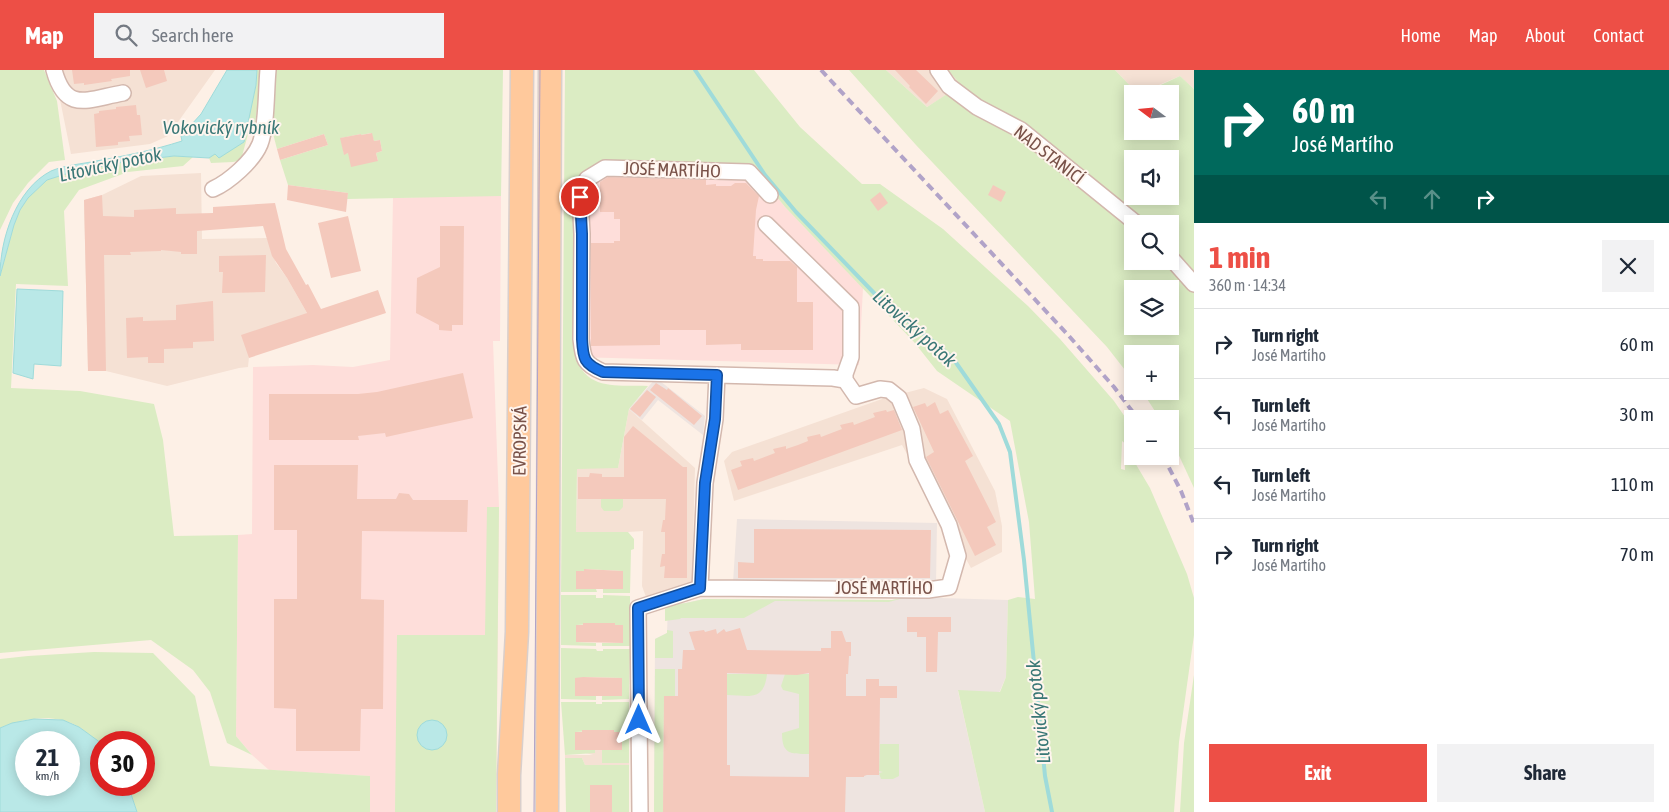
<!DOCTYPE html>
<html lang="en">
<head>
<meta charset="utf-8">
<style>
	body { margin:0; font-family:"Asap Condensed",sans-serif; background:#f2f2f3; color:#1f2937; height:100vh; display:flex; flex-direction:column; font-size:19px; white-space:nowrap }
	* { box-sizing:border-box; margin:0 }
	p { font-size:16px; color:#747a83 }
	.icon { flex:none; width:28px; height:28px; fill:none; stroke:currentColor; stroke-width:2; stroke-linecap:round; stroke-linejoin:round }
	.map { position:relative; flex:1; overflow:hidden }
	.panel { display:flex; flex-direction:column; background:#fff; width:475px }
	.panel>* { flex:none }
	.hud { background:#00695c; color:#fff; overflow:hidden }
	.needle { width:32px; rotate:286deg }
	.tools { position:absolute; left:1124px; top:15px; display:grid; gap:10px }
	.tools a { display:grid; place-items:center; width:55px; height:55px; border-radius:0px; background:#fff; box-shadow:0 2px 12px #0003; font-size:25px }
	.speed { position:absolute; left:15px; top:661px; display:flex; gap:10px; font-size:25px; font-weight:700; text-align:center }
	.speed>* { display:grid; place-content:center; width:65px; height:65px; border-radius:50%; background:#fff; box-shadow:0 2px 12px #0003; line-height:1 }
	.speed small { font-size:12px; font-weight:400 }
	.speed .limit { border:8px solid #d22; background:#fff; color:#111 }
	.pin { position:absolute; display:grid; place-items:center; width:42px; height:42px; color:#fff; margin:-21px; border:2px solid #fff; border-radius:50%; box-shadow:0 1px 5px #0007 }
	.me { position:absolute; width:55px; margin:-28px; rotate:0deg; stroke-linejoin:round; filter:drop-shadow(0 0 4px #0008) }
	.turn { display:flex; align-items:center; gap:18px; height:105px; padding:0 15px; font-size:22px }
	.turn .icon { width:65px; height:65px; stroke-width:2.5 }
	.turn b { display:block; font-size:35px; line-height:42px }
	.lanes { display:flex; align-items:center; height:48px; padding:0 15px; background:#0003; justify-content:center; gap:25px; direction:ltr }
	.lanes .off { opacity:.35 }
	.round { display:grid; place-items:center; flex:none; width:52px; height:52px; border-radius:0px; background:#f2f2f3 }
	.head { display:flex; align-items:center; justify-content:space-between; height:85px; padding:0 15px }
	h1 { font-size:30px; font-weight:700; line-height:38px; color:#ed4f46 }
	.primary-button { display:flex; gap:10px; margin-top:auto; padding:10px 15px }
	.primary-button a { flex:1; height:58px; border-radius:0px; background:#ed4f46; color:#fff; font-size:20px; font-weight:700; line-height:58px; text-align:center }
	.primary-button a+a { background:#f2f2f3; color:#1f2937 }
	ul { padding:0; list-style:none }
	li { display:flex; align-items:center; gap:15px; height:70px; padding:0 15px; border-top:1px solid #e0e1e3 }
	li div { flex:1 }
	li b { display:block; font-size:19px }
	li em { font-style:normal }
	header { display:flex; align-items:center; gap:30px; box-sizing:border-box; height:70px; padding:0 25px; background:#ed4f46; color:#fff }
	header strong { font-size:24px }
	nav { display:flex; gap:28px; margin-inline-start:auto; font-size:18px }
	.search { width:350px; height:45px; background:#f2f2f3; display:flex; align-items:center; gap:12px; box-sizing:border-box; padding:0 18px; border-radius:0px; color:#747a83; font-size:19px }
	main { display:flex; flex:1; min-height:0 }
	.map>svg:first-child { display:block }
	.residential { fill:#f5e1d4 }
	.commercial { fill:#fededa }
	.industrial { fill:#eee4e0 }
	.green { fill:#dbecc3; fill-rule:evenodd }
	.water { fill:#b9e8e7; stroke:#9fdbda; fill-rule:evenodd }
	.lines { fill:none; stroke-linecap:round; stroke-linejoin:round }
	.stream { stroke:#9fdbda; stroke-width:4 }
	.building { fill:#f4c9bc; fill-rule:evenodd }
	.minor-casing { stroke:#d3b8ae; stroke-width:18 }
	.primary-casing { stroke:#d9cfcc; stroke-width:25 }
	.minor { stroke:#fff; stroke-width:15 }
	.primary { stroke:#ffc99c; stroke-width:22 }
	.tram { stroke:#b1a3c8; stroke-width:1 }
	.rail { stroke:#b1a3c8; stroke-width:4; stroke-dasharray:8 5; stroke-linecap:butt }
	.route-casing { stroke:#114b97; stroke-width:12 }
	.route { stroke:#1a73e8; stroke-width:9 }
	.labels { text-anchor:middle; stroke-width:4; stroke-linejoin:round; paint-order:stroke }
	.street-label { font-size:18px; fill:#795249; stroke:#fff5ee }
	.water-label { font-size:19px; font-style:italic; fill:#397776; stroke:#fff5ee }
</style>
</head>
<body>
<header>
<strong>Map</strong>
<div class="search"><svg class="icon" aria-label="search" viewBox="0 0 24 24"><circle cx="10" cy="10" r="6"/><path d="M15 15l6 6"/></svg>Search here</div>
<nav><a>Home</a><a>Map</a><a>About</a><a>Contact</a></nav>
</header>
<main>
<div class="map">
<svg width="1194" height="742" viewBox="0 0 1194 742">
	<rect width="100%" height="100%" fill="#fdf0e6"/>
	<path class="residential" d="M54,0H215L168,66L150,74L71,84Z
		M886,0H948L962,15L927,37Z
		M1115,0H1194V19L1180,6L1138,24Z
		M201,103L202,169L267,168L276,193L287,208L307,243L249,287L248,297L239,298L167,316L106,301H88L84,130L102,125L141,106Z
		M924,318L947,329L995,421L1002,456V482L971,498L902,375L734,431L724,391L732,382L882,329Z
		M629,339L695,398L692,512L646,527L642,516L643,461L628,462H576L577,398H618Z
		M582,660H614L615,662H622V680L602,693H629V695H585L582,688H565V685H593L575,680V662H582Z"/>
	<path class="commercial" d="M603,91L755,98L785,137L863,218L859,295L576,287L575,125L583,105Z
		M480,125L501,126L500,271H493L499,437L496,742H370L369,706L269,700L252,685L236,666L238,465L252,464L253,297L313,295L353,297L390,290L393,128Z"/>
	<path class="industrial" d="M656,308L705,346L703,365L658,330L642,350L629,339Z
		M737,449L937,453L936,514L733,513Z
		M907,527L1008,530L1006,607L999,623L958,621L985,742H654L655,569L667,563L668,535L686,533L704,529L892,530Z"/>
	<path class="green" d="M0,0H44L57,31L65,90L49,92L28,113L13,133L0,160Z
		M257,0H262L255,54L248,64L241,90L233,92L211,93L209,88L215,83L219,88L246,64V56L256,15Z
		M272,0H503L501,126L347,129L348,123L288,115L280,90L328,75L324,64L277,79L271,56ZM371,63L374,71L380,70L382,81L376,83L378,91L348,83L344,84L341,68L361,64V65Z
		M565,0H754L800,57L862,114H880L943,159L1028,236L1060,269L1114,331L1132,357V379L1122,371L1121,399L1125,400V376L1150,418L1187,504L1194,528V565L1179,672L1174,742H985L958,620L1000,622L1006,607L1008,530L1018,527L1035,529L1029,452L1010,351L937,301L914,272L785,137L754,98L603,91L583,105L575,125L576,287C586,321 619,315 648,316L629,339L618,398L577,399L576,462H628L634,469V479L631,480L630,523H603V519H623V501L584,499V501H576V519H596L597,522H561Z
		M849,0H886L927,37L961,15L948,0H1115L1138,24H1132V61H1170V24H1141L1180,6L1194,19V418L1170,366V349H1160L1142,321H1170V284H1132V309L1107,277L916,75ZM1132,89H1170V126H1132ZM1132,154H1170V191H1132ZM1132,219H1170V256H1132Z
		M174,86L193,87L183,96L128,102L79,120L64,141L68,216L16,214L11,318L80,321L154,334L163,370L174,466L238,465L236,666L252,685L227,673L210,622L193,600L151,570L0,583V206L14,155L20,140L28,128L47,110L72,102L124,92Z
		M601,429H623V437L619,441H604L601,437Z
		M487,437H499L496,742H395L397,565H485Z
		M561,525H596V528H603V525L630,526V576H602V573H622L623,555H615V553L576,555V572L596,573V576L561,575Z
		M907,527L889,532L775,531L744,548H681L680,549L665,551V539L667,538L668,535L686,533L704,529L892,530Z
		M667,560L673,561V588H655V569L667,563Z
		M561,578L596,579L597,581H603V579H630L629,629L602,630V626H622V608L583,607L575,626H596V630L561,629Z
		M94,582L153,583L195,626L210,696L370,706V742H137L128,715H144V672C135,672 108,675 101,673C94,671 86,661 79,657C55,643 24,648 0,658V589L28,586Z
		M655,599H675V626H664L663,742H654Z
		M727,604H767C764,633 747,625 727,625Z
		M785,604H810L809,684C790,684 782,684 782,663L799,658V624L783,620L781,616Z
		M1194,605V742H1180L1184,673Z
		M561,632H596V634H602V632H629V693H602V680H622V662H614V660L575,662V680H595V683L565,685Z
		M880,674H899V706L893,709H881L879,703L883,702L879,701Z
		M565,688H582L585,695H629V742H612V715L590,716V742H566Z"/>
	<path class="water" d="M227,0H257L256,15L244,72L219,88L215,84L209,88L174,86L124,92L72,102L47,110L28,128L20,140L14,155L0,206C0,169 16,119 51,101C65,95 82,94 96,91C125,86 154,80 182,71L181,66L201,44Z
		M17,219L63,221L61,296L34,294L33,309L13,303Z
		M34,649L63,650L79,657L101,673V715H128L137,742H0V658L12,653ZM26,672H69V715H26Z
		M417 665a15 15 0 1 1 30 0a15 15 0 1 1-30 0Z"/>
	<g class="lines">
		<path class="stream" d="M695,0L765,105L796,142L875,224L952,287L999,354L1010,382L1024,490L1045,706L1052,742"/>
	</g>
	<path class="building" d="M72,0H130V6L111,9L112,11L84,15V13L74,14Z
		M140,0H164L167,11L146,18Z
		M895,0H916L938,21L926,34L909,17L910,16Z
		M136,35L137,45H140L142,65L129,66L130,71L118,72V75L96,77L94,44L99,43V41L116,39V37Z
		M372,63L374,71L380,70L382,81L376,83L378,91L351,97L348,83L344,85L340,68L361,64V65Z
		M324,64L328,75L280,90L277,79Z
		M608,107L706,110V115L716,114V116H731L735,113H746L759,126L756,140L753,186H756V189H763V191H790L797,197V232H813V280H741V274L706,275V260H660V275L591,276V173H614V171H620V149H614V142H600V134H590L592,122H600V112Z
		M288,115L348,123L346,142L287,130Z
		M993,115L1006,122L1001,132L988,125Z
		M880,122L888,133L878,141L870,130Z
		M102,125L103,146L134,147V140L176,138V144L213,143V137L275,133L286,179L306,215L308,214L321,239L378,220L386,243L249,288L241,265L307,243L287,208L272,186L263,156L197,161V184H181V182L161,180V181L130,182L131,185H104L106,301H88L84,130Z
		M348,146L361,201L331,208L318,153Z
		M440,156H464L463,255H452V261L439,260V255L416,243L417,208L440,197Z
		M266,185L265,222L222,223L223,202H219V186Z
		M213,231L214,271L193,272V278L164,279V293H148V287L127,288L126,248L143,247V251L176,250V235Z
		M463,303L473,348L386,367L385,363L358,366L359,370H269V324H358L377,322Z
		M656,313L667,320L668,318L702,346L694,355L650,320Z
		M647,320L656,327L640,347L630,339Z
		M935,332L940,344L948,340L973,386L965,391L996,452L987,457L996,475L975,486L926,387L934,382L913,337L925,333L927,337Z
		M886,340L887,342L894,340L902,360L738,420L731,400L742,396L740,391L753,388L754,391L775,383L773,379L786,376V379L798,375L808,371L807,367L820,364L821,367L842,359L840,355L853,352L854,355L875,347L873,343Z
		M633,356L683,397H687V508H664L665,496L660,497L662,484H665V462H661L663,450H665L666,429H578V407H589L590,403L602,404V407H624V367Z
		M274,395H358L357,429H396L399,423L409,424L413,430H468L467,462L362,461L361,529L384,530L383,639H361L360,681H296V639L274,638V529H297V460H274Z
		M754,459L931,460L930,508H738V492L754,493Z
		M584,499L623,501V519H576V501H584Z
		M907,547H951V562H938L937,602H926V567H917V562H907Z
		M583,553H615V555H623V573L576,572V555H583Z
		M740,558L747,580L821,581V578H831V561H842L846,572H851V586H849L848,604H846V626H866V609H879V616H897V628H880L879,705H867L864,706V707H846L845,742H663L664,626H678V599H682L683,580H695L689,562L704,560L705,562L716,559L717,564L724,559L726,562ZM727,603L797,605L809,603V707L730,706V695H727Z
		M583,607L622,608V626H575V608Z
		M582,660H614V662H622V680H575V662H582Z
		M590,715H612V742H590Z"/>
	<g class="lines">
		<defs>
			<path id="minor" d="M54,0C66,44 88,29 123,23
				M938,0L949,16L977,37L1021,60L1137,154
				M213,119C229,112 253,91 260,74C267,56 266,20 268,0
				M766,154L851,237V287L845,304V310
				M1170,187L1194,214
				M700,518L705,413L715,349L717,305
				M640,742L638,538L700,518L928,520L949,517L958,486L949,455L917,390L912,359L899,328L889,320L880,319L856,326L845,310L833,308L603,302C584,294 583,289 581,269L582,164L580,127L587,109L605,98L749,102L770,125"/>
			<path id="primary" d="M509,742V705L517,562L522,0
				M547,742L550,0"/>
		</defs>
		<use href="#minor" class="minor-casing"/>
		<use href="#primary" class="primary-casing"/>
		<use href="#minor" class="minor"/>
		<use href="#primary" class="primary"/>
		<path class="tram" d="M534,742L540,0"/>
		<path class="rail" d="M821,0L1069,266L1114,317L1138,349
			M1163,386L1181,421L1194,454"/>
	</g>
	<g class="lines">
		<defs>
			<path id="route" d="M580,127L582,164V269C583,289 584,294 603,302L717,305L715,349L705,413L700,518L638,538L639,650"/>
		</defs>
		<use href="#route" class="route-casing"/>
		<use href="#route" class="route"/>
	</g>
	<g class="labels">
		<g class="street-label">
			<text transform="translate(1049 85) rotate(38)" y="6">NAD STANICÍ</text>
			<text transform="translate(672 100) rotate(2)" y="6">JOSÉ MARTÍHO</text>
			<text transform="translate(520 371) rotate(-89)" y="6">EVROPSKÁ</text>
			<text x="884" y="524">JOSÉ MARTÍHO</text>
		</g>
		<g class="water-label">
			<text x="221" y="64">Vokovický rybník</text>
			<text transform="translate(110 94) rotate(-12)" y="7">Litovický potok</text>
			<text transform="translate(915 258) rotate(42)" y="7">Litovický potok</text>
			<text transform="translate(1038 642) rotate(-96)" y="7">Litovický potok</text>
		</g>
	</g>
</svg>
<div class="tools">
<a><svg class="needle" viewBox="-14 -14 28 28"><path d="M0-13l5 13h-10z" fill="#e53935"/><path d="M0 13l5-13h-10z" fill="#747a83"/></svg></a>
<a><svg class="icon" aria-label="sound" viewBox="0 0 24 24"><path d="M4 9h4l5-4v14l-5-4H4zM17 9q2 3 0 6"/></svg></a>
<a><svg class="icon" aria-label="search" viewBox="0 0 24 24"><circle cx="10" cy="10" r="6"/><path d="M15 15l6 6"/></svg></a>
<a><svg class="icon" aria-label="layers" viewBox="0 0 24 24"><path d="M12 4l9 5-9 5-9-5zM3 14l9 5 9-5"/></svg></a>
<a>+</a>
<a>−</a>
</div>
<div class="speed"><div>21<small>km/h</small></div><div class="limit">30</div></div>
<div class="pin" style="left:580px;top:127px;background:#d93025"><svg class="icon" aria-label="arrive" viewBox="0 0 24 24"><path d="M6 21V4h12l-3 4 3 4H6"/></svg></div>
<svg class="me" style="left:639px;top:650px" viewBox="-20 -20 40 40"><path d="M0-17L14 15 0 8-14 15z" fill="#1a73e8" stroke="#fff" stroke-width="4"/></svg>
</div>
<section class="panel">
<div class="hud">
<div class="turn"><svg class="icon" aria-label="right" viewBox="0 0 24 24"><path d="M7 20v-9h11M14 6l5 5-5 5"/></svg><div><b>60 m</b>José Martího</div></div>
<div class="lanes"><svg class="icon off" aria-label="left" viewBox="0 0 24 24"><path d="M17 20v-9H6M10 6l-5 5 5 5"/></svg><svg class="icon off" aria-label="ahead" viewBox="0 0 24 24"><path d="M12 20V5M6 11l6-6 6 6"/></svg><svg class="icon" aria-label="right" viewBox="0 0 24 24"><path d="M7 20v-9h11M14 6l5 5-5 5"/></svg></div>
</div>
<div class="head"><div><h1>1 min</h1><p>360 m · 14:34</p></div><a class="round"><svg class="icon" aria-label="close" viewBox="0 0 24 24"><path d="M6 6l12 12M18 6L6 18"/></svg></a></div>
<ul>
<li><svg class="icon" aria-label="right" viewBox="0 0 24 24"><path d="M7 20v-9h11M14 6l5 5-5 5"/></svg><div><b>Turn right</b><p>José Martího</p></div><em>60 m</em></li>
<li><svg class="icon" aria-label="left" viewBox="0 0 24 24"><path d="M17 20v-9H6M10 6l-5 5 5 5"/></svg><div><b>Turn left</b><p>José Martího</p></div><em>30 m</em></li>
<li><svg class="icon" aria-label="left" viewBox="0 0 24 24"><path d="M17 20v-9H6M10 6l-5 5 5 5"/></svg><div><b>Turn left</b><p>José Martího</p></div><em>110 m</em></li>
<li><svg class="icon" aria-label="right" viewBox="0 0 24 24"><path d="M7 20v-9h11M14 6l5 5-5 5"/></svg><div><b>Turn right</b><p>José Martího</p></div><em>70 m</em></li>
</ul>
<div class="primary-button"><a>Exit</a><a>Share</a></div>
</section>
</main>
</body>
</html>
